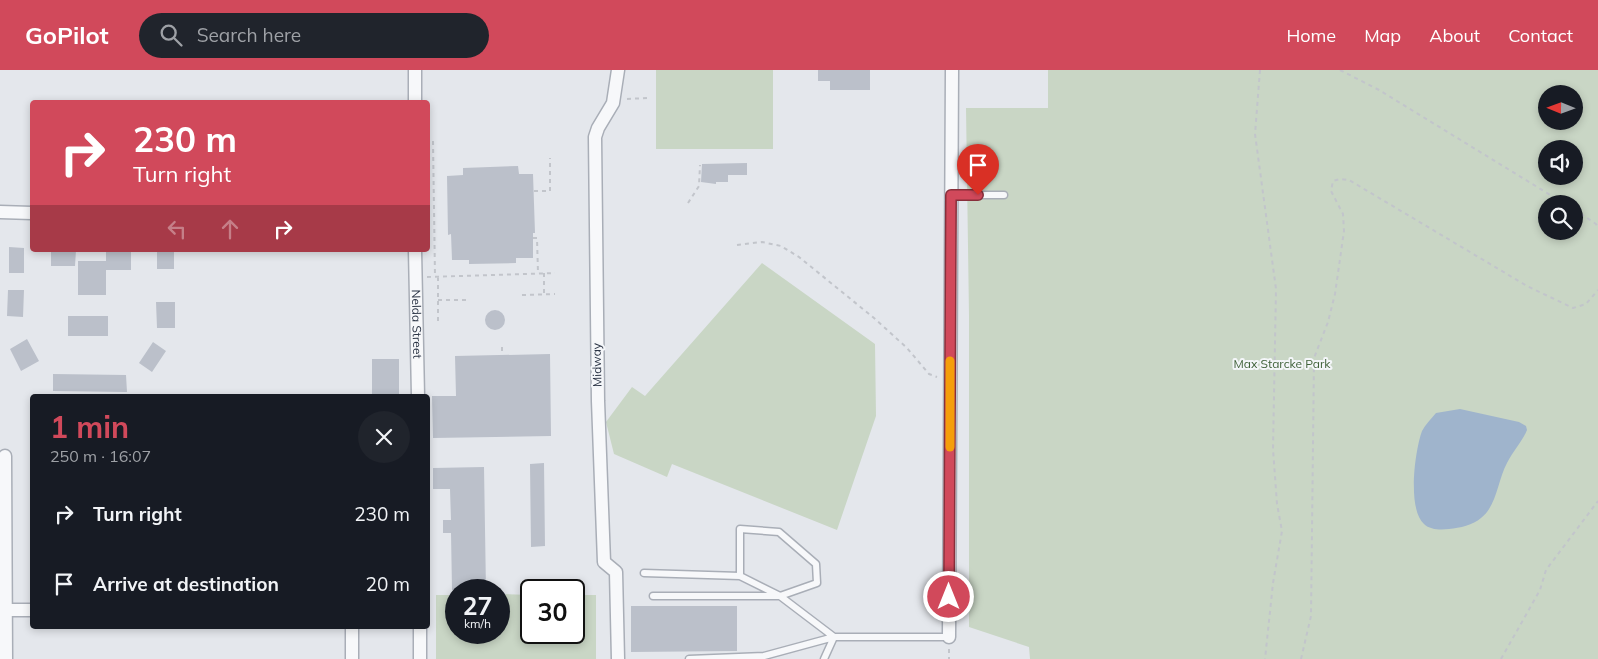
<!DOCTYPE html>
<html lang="en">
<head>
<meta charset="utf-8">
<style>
	body { margin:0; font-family:Mulish,sans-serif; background:#20242c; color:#f1f3f6; height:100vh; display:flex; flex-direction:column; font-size:19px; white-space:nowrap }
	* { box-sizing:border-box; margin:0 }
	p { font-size:16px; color:#9ea1a6 }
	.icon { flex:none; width:28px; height:28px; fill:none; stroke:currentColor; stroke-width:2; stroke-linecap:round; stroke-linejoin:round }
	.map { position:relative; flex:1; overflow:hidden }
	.panel { position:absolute; left:30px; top:324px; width:400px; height:235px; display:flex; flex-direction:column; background:#171b24; border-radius:5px; box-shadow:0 2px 8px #0003 }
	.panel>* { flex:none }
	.guide { position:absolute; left:30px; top:30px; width:400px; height:152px; border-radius:5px; box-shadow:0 2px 8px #0003; background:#d1495b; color:#fff; overflow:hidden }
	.needle { width:32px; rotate:271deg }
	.fabs { position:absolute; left:1538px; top:15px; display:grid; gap:10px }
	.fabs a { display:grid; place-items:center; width:45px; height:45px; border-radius:50%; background:#171b24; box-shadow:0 2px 8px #0003; font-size:25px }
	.speed { position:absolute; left:445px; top:509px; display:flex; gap:10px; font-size:25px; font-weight:700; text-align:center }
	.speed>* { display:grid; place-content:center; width:65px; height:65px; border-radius:50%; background:#171b24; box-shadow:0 2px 8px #0003; line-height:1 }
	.speed small { font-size:12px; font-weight:400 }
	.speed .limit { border:2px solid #111; border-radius:8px; background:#fff; color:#111 }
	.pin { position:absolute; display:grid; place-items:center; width:42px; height:42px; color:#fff; margin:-51px -21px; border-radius:50% 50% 50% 0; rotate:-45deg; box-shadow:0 0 5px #0007 }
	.pin .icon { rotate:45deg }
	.me { position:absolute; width:55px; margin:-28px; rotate:0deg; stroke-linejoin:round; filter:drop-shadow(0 0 4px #0008) }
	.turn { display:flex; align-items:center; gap:18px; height:105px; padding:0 20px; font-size:22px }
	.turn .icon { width:65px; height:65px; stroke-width:2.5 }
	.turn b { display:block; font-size:35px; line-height:42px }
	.lanes { display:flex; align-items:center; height:48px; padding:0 20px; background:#0003; justify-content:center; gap:25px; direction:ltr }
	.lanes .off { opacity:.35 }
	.round { display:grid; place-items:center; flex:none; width:52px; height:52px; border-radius:26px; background:#20242c }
	.summary { display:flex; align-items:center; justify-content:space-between; height:85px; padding:0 20px }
	h1 { font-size:30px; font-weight:700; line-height:38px; color:#d1495b }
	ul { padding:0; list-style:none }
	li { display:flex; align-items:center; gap:15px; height:70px; padding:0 20px }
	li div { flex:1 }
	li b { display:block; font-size:19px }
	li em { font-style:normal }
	header { display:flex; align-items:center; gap:30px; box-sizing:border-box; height:70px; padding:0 25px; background:#d1495b; color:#fff }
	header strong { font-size:24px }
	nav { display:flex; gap:28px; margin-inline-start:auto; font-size:18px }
	.search { width:350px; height:45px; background:#20242c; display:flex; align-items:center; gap:12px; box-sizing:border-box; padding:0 18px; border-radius:28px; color:#9ea1a6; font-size:19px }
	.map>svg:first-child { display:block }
	.green { fill:#c9d6c5; fill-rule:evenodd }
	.water { fill:#9fb4cc }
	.building { fill:#bbc0ca }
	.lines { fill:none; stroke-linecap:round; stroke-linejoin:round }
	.service-casing { stroke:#a9aeb7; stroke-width:9 }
	.minor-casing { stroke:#a9aeb7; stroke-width:15 }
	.path { stroke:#c2c5cb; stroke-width:2; stroke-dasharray:4 4; stroke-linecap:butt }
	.service { stroke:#f7f8fa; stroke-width:6 }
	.minor { stroke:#f7f8fa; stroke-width:12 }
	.route-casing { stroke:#882f3b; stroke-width:12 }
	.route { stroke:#d1495b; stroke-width:9 }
	.slow { stroke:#f59e0b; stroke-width:9 }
	.labels { text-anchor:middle; stroke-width:4; stroke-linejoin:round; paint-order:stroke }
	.street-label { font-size:12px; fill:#2b3445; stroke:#f4f6f9 }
	.park-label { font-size:12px; fill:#3f6138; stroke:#f4f6f9 }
</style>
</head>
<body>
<header>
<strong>GoPilot</strong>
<div class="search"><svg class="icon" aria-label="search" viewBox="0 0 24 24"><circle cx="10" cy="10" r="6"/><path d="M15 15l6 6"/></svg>Search here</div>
<nav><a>Home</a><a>Map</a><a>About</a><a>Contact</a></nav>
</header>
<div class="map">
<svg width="1598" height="589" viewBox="0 0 1598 589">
	<rect width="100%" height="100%" fill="#e4e7ec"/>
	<path class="green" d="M656,0H773V79H656Z
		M1048,0H1598V589H1030L1029,577L969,557V245L966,38H1048ZM1546,24H1574V51H1546ZM1546,79H1574V106H1546ZM1546,134H1574V161H1546Z
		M762,193L875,274L876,346L837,460L672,394L667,407L614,384L606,352L632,317L645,326Z
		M499,524L531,525V562H574V525H596V589H436V525H456V562H499Z"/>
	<path class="water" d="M1460,339L1519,352L1526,356L1527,360C1522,372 1513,381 1507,393C1498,409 1497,436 1481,448C1473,455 1460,458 1449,459C1441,460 1430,460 1424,454C1407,439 1415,380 1422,361C1425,355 1431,349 1436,343Z"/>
	<path class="building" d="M818,0H870V20H830V11H818Z
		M747,93V105H728V112H716V114L701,112L702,94Z
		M518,96L519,104H533L535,163H533V188H516V193L469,194V190H452L451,164L448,165L447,106L463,105V98Z
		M9,177L24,178V203H9Z
		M51,180H76L75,196H51Z
		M106,180L131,181V200H106V225H78V191H106Z
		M157,180H174V199H157Z
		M8,220H24L23,247L7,246Z
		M156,232H175V258H157Z
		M485 250a10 10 0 1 1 20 0a10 10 0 1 1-20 0Z
		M68,246H108V266H68Z
		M27,269L39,291L21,301L10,279Z
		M153,272L166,281L152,302L139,293Z
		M550,284L551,366L433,368L432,326H456L455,286Z
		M372,289H399V326H372Z
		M53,304L126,305L127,322L53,321Z
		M544,393L545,476L531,477L530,394Z
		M484,397L486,520H452L451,463H443V450H451L450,419H433V398Z
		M631,536H737V581L631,582Z"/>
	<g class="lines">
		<defs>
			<path id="service" d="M951,125H1004
				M740,459L779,462L816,494L817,513L780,526L740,506Z
				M644,503L740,506
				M653,526H780L834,567L824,589
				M689,589L764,586L834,567H949"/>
			<g id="minor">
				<path d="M415,0V32"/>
				<path d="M0,142L32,143"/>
				<path id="s1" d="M415,180L418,326"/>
				<path d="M5,386L6,589"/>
				<path d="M5,540H32"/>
				<path d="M949,567L952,0"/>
				<path d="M352,589V556"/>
				<path d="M420,589V556"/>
				<path d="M618,589L616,502L604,492L598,331L595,67L598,58L613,33L618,0"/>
			</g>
		</defs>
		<use href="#service" class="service-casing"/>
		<use href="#minor" class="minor-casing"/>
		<path class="path" d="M1260,0L1255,64L1276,219L1273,379L1277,434L1282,461L1273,513L1265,589
			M1340,0L1379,20L1565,134
			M627,29L648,28
			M433,71L435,206
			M534,121H550V88
			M688,133L699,116L700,95
			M1574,139L1596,154L1598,158
			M533,168H537L538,203
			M737,175L762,172L781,176L799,187L874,248L907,278L929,304L937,307
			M544,203V223
			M427,207L555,203
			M438,207V255
			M522,225L555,224
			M438,230H466
			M502,277V285
			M949,579V589
			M1301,589L1311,546L1314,288L1328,252L1335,224L1344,161L1343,144L1331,121L1333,111L1340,109L1349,110L1527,216L1573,238L1586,234L1598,220
			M1501,589L1540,520L1546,500L1598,431"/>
		<use href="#service" class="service"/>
		<use href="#minor" class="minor"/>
	</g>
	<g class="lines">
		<defs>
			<path id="route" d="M949,527L951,125H978"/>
		</defs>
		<use href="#route" class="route-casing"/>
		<use href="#route" class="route"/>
		<path class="slow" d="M950,377V291"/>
	</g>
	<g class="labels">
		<g class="street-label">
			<text dy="4" stroke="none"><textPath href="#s1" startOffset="74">Nelda Street</textPath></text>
			<text transform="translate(597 295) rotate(-91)" y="4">Midway</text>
		</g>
		<g class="park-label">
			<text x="1282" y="298">Max Starcke Park</text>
		</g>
	</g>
</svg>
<div class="fabs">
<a><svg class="needle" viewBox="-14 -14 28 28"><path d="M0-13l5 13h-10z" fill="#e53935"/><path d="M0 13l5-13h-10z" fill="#9ea1a6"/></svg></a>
<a><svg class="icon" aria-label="sound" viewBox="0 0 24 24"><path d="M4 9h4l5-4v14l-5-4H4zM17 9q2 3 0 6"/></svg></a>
<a><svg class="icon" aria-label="search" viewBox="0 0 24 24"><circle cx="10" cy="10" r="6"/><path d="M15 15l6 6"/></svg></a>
</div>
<div class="speed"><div>27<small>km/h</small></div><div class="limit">30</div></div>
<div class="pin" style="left:978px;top:125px;background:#d93025"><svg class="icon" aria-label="arrive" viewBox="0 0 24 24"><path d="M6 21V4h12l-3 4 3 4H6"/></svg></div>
<svg class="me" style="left:949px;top:527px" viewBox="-20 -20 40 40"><circle r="17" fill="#d1495b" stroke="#fff" stroke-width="3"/><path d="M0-11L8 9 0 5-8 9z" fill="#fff"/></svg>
<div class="guide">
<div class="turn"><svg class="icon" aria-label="right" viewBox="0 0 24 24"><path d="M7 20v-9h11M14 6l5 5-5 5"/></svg><div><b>230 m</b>Turn right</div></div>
<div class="lanes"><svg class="icon off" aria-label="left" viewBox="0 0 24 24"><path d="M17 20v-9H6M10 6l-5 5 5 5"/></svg><svg class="icon off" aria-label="ahead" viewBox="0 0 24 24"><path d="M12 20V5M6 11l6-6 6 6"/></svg><svg class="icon" aria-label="right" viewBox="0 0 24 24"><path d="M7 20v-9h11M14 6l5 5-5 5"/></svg></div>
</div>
<section class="panel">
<div class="summary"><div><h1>1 min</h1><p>250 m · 16:07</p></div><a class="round"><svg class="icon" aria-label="close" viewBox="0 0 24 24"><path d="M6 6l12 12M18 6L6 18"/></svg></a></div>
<ul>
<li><svg class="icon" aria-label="right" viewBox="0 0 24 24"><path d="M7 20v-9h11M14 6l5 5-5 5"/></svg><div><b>Turn right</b></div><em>230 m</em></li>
<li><svg class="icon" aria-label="arrive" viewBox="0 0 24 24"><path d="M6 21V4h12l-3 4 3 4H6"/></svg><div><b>Arrive at destination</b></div><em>20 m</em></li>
</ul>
</section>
</div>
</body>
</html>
